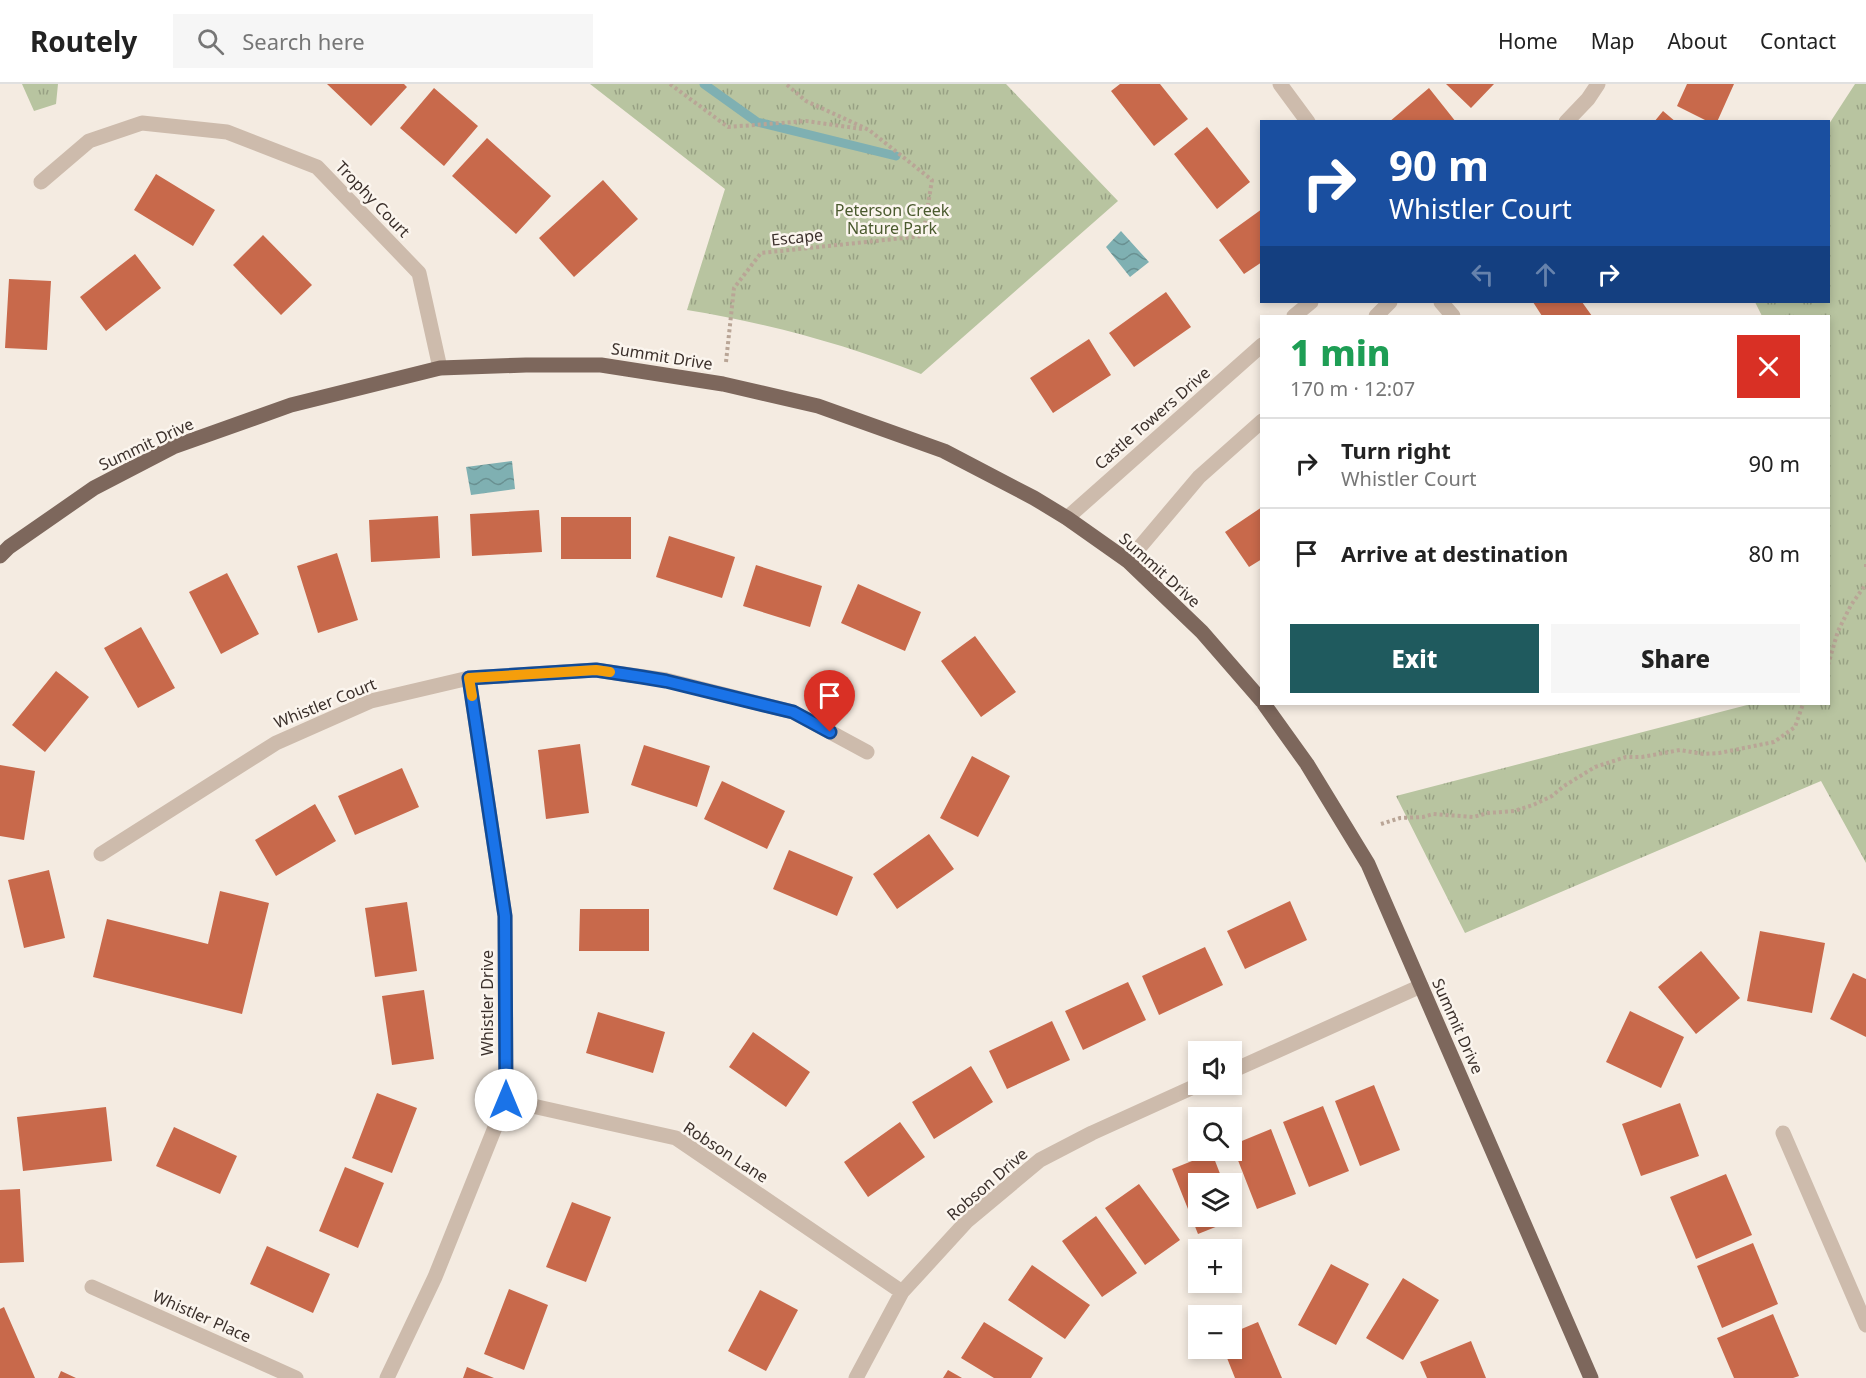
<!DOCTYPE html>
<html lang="en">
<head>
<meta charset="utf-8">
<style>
	body { margin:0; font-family:"Noto Sans",sans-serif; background:#f6f6f6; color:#222; height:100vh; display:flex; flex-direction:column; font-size:22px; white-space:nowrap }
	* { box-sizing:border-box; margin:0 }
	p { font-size:20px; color:#767676 }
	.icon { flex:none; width:33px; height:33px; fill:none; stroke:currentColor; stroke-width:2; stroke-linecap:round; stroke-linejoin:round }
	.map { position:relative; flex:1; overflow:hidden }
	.sheet { position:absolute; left:1260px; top:231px; width:570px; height:390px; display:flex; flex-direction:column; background:#fff; border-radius:0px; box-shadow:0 3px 9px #0003 }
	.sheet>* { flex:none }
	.hud { position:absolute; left:1260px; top:36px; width:570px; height:183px; border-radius:0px; box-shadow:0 3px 9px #0003; background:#1a4fa0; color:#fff; overflow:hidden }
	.buttons { position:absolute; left:1188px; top:957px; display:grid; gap:12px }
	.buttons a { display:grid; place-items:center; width:54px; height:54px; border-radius:0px; background:#fff; box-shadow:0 3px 9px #0003; font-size:30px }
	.pin { position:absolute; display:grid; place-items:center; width:51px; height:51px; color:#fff; margin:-62px -26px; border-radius:50% 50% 50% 0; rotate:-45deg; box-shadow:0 0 6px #0007 }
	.pin .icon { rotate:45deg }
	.me { position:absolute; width:66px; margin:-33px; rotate:0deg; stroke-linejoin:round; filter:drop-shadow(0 0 4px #0008) }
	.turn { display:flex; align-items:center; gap:21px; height:126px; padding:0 30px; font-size:27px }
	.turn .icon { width:78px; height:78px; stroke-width:2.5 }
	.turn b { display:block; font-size:42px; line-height:51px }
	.lanes { display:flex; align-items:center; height:57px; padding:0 30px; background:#0003; justify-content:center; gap:30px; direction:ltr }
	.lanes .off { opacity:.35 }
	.round { display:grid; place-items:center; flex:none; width:63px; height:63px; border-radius:0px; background:#f6f6f6 }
	.summary { display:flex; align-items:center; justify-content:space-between; height:102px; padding:0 30px }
	h1 { font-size:36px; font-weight:800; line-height:45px; color:#1e9e55 }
	.cta { display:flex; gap:12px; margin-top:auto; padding:12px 30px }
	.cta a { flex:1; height:69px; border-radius:0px; background:#1f5a5e; color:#fff; font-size:24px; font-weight:800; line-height:69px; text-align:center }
	.cta a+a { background:#f6f6f6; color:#222 }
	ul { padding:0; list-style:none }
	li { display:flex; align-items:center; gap:18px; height:90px; padding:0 30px; border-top:2px solid #e0e0e0 }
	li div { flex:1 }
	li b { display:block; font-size:22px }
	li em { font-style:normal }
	header { display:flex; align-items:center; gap:36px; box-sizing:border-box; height:84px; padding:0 30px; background:#fff; border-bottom:2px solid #e0e0e0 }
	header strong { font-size:28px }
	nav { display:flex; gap:33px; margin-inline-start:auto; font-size:21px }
	.search { width:420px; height:54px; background:#f6f6f6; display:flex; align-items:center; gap:15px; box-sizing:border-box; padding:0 21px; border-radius:0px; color:#767676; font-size:22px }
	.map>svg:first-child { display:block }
	.park { fill:url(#park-tufts) }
	.water { fill:url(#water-waves) }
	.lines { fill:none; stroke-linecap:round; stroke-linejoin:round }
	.stream { stroke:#7fb0b2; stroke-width:9 }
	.building { fill:#c8694b }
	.path { stroke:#b9a596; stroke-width:4; stroke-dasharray:3 3; stroke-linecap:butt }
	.minor { stroke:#cdbbac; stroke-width:15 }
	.major { stroke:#7d675c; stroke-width:15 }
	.route-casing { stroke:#114b97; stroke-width:15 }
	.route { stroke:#1a73e8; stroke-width:10 }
	.slow { stroke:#f59e0b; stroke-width:10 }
	.labels { text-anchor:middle; stroke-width:5; stroke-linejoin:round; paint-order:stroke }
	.street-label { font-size:16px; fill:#3b302b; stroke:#fbf5ee }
	.park-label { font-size:16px; fill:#4a5a2e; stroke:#fbf5ee }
</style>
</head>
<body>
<header>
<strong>Routely</strong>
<div class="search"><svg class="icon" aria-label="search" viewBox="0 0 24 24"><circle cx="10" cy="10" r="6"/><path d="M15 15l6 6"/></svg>Search here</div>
<nav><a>Home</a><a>Map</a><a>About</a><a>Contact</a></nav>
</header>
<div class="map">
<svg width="1866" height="1294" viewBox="0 0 1866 1294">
	<defs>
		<pattern id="park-tufts" width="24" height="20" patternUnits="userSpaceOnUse" patternTransform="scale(1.5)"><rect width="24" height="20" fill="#b8c4a0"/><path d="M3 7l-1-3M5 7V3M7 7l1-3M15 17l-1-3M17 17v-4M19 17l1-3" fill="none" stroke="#97a083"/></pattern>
		<pattern id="water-waves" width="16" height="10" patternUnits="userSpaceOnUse" patternTransform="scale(1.5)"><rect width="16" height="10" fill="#7fb0b2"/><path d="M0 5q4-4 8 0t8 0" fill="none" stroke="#699091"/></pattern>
	</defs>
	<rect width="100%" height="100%" fill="#f4ebe1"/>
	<path class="park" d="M22,0H58L56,20L34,27Z
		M590,0H1006L1118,117L921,290C845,260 767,239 687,226L725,105Z
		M1855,0H1866V779L1821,697L1465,849L1396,712L1751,620H1828V232H1762L1755,218H1828L1829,40Z"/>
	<path class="water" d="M1121,147L1149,178L1130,193L1106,163Z
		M512,377L515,405L471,411L466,383Z"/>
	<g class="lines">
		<path class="stream" d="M704,0L757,38L896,72"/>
	</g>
	<path class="building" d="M327,0H404L407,3L371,42Z
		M1120,0H1160L1188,35L1154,62L1111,7Z
		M1446,0H1494L1471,24Z
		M1687,0H1734L1717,38H1709L1677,22Z
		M434,4L478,42L444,82L400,44Z
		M1429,4L1456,38H1389Z
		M1663,27L1676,38H1654Z
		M1207,43L1250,98L1217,125L1174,70Z
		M487,54L551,112L516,150L452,92Z
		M156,90L215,126L193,162L134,126Z
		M603,96L638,135L574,193L539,154Z
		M1262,125V178L1244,190L1219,156Z
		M263,151L312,201L281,231L233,181Z
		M135,170L161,204L106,247L80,213Z
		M9,195L51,197L47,266L5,264Z
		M1166,208L1191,243L1134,283L1109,249Z
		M1533,218H1582L1592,232H1542Z
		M1089,255L1111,291L1053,329L1030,294Z
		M1262,423V475L1249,483L1225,448Z
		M539,426L542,468L472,472L470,430Z
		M438,432L440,474L371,478L369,436Z
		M561,433H631V475H561Z
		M669,452L735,473L722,514L656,493Z
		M337,469L358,536L318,549L297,482Z
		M756,481L822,502L810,543L743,522Z
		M227,489L259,550L221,570L189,508Z
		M858,500L921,528L905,567L841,539Z
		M141,543L175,604L138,624L104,564Z
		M975,552L1016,608L981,633L941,577Z
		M56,587L89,613L45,668L12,641Z
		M580,660L589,729L546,735L538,666Z
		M644,661L710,682L697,723L631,701Z
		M972,672L1010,692L978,753L940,734Z
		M0,681L35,687L24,756L0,752Z
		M402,684L419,723L355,751L338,712Z
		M722,697L785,727L767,765L704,735Z
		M315,720L336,757L276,792L255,756Z
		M929,750L954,785L897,825L873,790Z
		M789,766L853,793L837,832L773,805Z
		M49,786L65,854L24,864L8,796Z
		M220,807L269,819L242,930L93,893L107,835L208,860Z
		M1290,817L1307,856L1245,885L1227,847Z
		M407,818L417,887L375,893L365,824Z
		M580,825H649V867H579Z
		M1760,847L1825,859L1812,929L1747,917Z
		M1205,863L1223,901L1159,931L1142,892Z
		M1701,867L1740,914L1696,950L1658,903Z
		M1853,889L1866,895V953L1830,935Z
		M1128,898L1146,936L1083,966L1065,927Z
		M424,906L434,975L392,981L382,912Z
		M1630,927L1684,953L1661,1004L1606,978Z
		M598,928L665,948L653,989L586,969Z
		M1052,937L1070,976L1007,1005L989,967Z
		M753,948L810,988L786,1023L729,983Z
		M971,982L993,1018L934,1055L912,1018Z
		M1374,1001L1400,1066L1360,1082L1335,1017Z
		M377,1009L417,1024L392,1089L352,1074Z
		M1680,1019L1699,1072L1641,1092L1622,1040Z
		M1323,1022L1349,1087L1309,1103L1283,1038Z
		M106,1023L112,1077L23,1087L17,1033Z
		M900,1038L925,1073L868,1113L844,1078Z
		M174,1043L237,1072L220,1110L156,1082Z
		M1271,1045L1296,1110L1257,1125L1232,1061Z
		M1212,1069L1224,1100H1198V1132H1232V1119L1238,1134L1198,1150L1172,1085Z
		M345,1083L384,1099L358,1164L319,1147Z
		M1726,1090L1752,1151L1696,1175L1670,1113Z
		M1139,1100L1180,1156L1145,1181L1105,1124Z
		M20,1105L24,1178L0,1179V1106Z
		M572,1118L611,1133L586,1198L546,1183Z
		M1096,1132L1137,1189L1102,1213L1062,1157Z
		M1753,1159L1778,1220L1722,1244L1697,1182Z
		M267,1162L330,1190L313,1229L250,1200Z
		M1331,1180L1369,1200L1336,1261L1298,1241Z
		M1032,1181L1090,1221L1065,1255L1008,1216Z
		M1403,1194L1439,1216L1403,1276L1366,1254Z
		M509,1205L548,1221L524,1286L484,1270Z
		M760,1206L798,1226L766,1287L728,1267Z
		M4,1223L35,1294H0V1225Z
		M1773,1230L1799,1292L1793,1294H1734L1717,1254Z
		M984,1238L1043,1274L1031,1294H994L961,1274Z
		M1258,1238L1282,1294H1235L1223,1264H1232V1249Z
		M1471,1257L1486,1294H1427L1420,1278Z
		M467,1283L494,1294H463Z
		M948,1286L962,1294H943Z
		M61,1287L76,1294H58Z"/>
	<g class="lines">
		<path class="path" d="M670,0L728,43L806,37L862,45
			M726,278L734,204L761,169L923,152L932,96L869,46L806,17L786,0
			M1866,480V486
			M1828,581L1838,547L1851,521L1866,500
			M1381,740L1400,734L1423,733L1433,730L1473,733L1488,729L1514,727L1533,721L1552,712L1564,702L1595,683L1626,673H1642L1680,666L1703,670L1719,669L1774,658L1795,643L1803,620"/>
		<path class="minor" d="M1280,0L1308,38
			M1566,38L1588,15L1598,0
			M41,98L89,57L142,39L227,48L317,83L419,189L440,284
			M1441,218L1453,232
			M1294,232L1311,218
			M1376,232L1390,218
			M1067,434L1262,261
			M1128,477L1199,393L1262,337
			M101,770L276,659L371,617L469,594L595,586L666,596L793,628L867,668
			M1232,987L1421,902
			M506,1016L676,1054L902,1208
			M1783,1049L1866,1241
			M92,1203L296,1294
			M387,1294L435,1193L506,1016L505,832L469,594
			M856,1294L902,1208L967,1137L1040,1076L1092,1049L1200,1000"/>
		<path class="major" d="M0,472L9,463L94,404L173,363L291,321L440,284L526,281H601L723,300L818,322L944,367L1034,414L1067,434L1128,477L1202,548L1262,617
			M1264,620L1307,680L1368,780L1591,1294"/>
	</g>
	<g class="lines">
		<defs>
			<path id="route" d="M506,1016L505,832L469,594L596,586L642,593L666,597L793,628L830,648"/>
		</defs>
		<use href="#route" class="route-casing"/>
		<use href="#route" class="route"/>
		<path class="slow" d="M472,612L469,594L596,586L610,588"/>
	</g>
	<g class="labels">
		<g class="street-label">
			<text transform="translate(373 115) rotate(46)" y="6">Trophy Court</text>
			<text transform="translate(797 153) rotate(-6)" y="6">Escape</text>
			<text transform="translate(662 272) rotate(9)" y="6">Summit Drive</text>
			<text transform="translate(1152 334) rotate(-41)" y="6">Castle Towers Drive</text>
			<text transform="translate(146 360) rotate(-25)" y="6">Summit Drive</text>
			<text transform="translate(1160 486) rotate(42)" y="6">Summit Drive</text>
			<text transform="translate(325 619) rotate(-22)" y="6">Whistler Court</text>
			<text transform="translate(487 919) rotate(-90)" y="6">Whistler Drive</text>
			<text transform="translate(1458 942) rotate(66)" y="6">Summit Drive</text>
			<text transform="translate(726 1068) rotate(33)" y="6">Robson Lane</text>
			<text transform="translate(987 1100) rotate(-41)" y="6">Robson Drive</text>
			<text transform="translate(202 1232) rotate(24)" y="6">Whistler Place</text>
		</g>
		<g class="park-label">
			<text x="892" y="132">Peterson Creek<tspan x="892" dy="18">Nature Park</tspan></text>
		</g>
	</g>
</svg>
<div class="buttons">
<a><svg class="icon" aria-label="sound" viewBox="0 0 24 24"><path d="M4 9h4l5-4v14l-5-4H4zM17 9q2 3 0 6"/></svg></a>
<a><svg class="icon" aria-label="search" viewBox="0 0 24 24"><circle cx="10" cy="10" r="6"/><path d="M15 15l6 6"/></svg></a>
<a><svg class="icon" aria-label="layers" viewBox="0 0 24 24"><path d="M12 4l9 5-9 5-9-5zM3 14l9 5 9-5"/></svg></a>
<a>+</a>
<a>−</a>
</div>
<div class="pin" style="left:830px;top:648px;background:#d93025"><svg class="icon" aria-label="arrive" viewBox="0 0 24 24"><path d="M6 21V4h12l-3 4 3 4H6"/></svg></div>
<svg class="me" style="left:506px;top:1016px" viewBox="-20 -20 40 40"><circle r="19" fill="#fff"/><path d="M0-13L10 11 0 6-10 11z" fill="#1a73e8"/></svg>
<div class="hud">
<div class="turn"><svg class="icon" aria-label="right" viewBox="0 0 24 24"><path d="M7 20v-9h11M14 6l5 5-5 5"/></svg><div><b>90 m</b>Whistler Court</div></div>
<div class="lanes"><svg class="icon off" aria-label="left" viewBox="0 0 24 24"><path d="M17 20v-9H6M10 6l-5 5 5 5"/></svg><svg class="icon off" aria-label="ahead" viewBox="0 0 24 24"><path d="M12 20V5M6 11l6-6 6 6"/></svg><svg class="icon" aria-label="right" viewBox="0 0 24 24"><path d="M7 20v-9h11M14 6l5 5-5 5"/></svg></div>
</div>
<section class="sheet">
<div class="summary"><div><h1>1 min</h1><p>170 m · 12:07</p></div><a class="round" style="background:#d93025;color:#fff"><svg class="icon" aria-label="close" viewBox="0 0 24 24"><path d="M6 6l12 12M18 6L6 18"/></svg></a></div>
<ul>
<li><svg class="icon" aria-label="right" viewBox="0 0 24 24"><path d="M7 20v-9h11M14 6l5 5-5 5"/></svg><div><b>Turn right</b><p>Whistler Court</p></div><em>90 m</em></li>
<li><svg class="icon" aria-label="arrive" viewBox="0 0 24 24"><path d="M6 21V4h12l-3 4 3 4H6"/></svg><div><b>Arrive at destination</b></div><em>80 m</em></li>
</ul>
<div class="cta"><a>Exit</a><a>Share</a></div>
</section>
</div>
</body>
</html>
